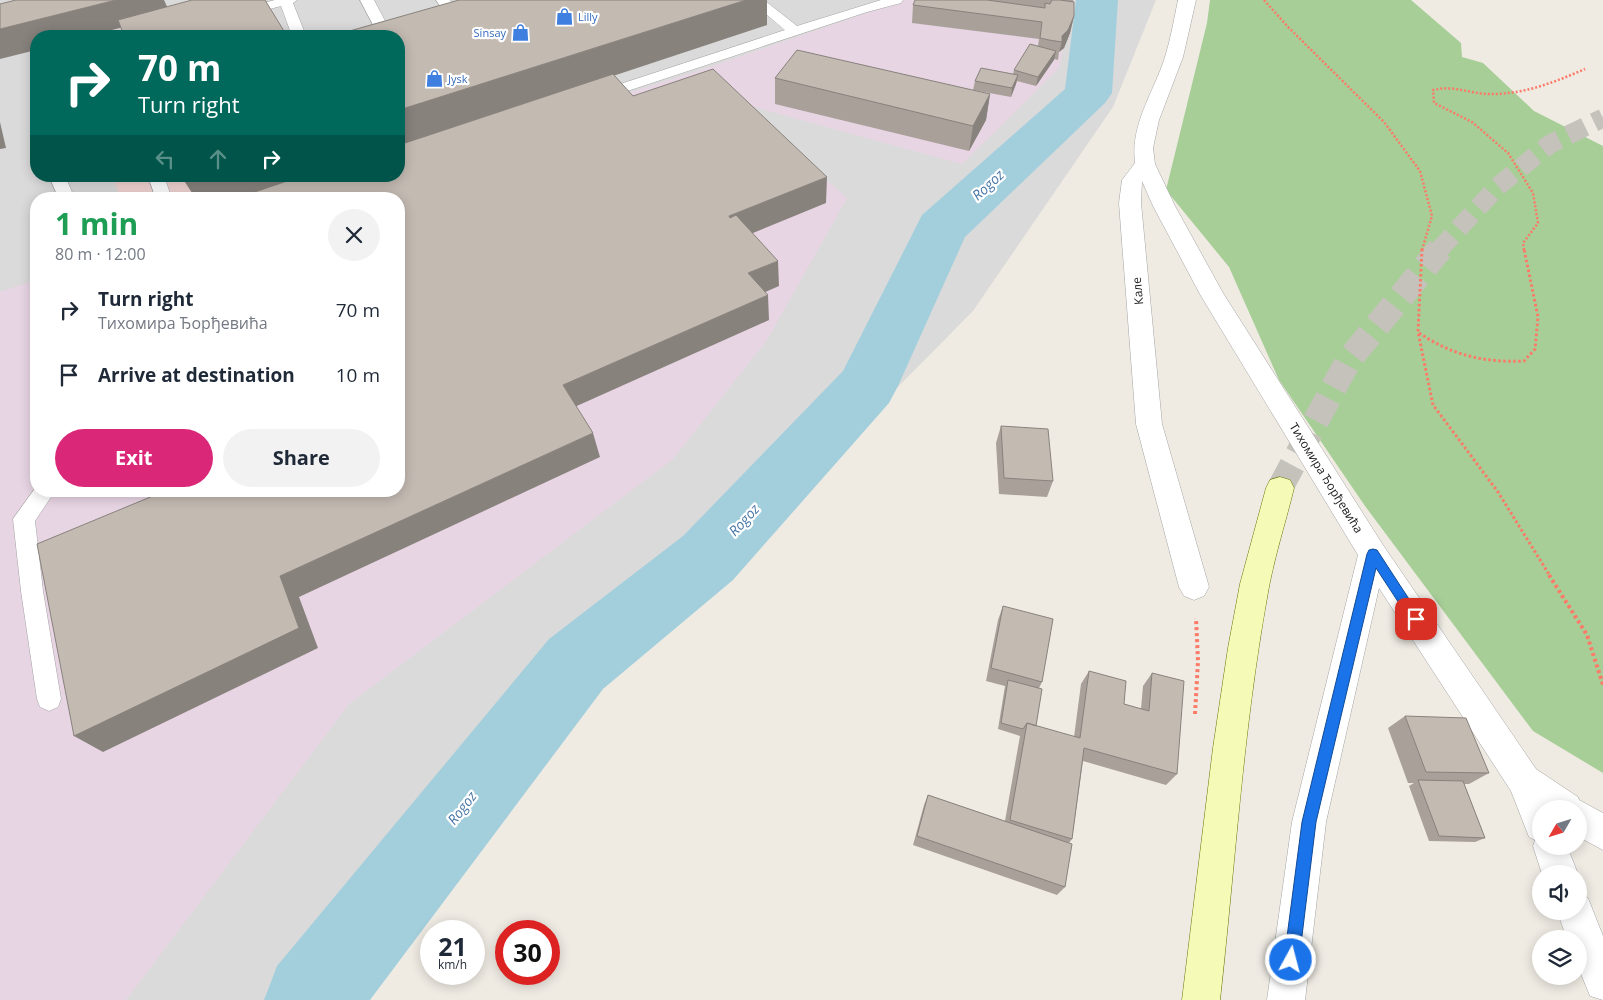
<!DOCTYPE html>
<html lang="en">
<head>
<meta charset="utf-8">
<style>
	body { margin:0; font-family:"Open Sans",sans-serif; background:#f2f2f3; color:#1f2937; height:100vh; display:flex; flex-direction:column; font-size:19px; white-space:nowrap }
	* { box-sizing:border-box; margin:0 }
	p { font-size:16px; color:#747a83 }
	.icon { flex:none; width:28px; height:28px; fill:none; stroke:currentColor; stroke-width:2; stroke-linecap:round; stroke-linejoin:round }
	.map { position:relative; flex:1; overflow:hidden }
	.details { position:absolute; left:30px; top:192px; width:375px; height:305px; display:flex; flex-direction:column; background:#fff; border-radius:20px; box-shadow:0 2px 12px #0003 }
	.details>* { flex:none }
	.guide { position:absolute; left:30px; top:30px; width:375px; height:152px; border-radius:20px; box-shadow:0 2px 12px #0003; background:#00695c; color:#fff; overflow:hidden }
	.needle { width:32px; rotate:231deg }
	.fabs { position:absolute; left:1532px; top:800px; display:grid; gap:10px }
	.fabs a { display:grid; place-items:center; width:55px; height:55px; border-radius:50%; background:#fff; box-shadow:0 2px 12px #0003; font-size:25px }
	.speed { position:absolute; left:420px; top:920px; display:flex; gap:10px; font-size:25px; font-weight:700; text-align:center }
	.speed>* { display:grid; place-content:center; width:65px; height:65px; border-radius:50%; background:#fff; box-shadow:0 2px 12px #0003; line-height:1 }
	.speed small { font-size:12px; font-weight:400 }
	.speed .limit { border:8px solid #d22; background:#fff; color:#111 }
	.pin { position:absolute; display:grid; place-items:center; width:42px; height:42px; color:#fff; margin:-21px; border-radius:10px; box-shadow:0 2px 8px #0006 }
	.me { position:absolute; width:55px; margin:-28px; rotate:7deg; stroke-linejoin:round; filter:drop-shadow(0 0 4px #0008) }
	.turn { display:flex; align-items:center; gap:18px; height:105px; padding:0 25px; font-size:22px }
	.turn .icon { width:65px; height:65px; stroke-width:2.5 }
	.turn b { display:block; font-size:35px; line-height:42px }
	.lanes { display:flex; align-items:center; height:48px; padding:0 25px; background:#0003; justify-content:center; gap:25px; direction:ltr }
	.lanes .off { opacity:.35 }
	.round { display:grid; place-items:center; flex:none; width:52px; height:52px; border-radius:26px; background:#f2f2f3 }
	.overview { display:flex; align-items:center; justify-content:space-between; height:85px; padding:0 25px }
	h1 { font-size:30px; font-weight:700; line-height:38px; color:#1e9e55 }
	.button { display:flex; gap:10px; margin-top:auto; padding:10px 25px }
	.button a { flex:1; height:58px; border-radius:30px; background:#db2777; color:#fff; font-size:20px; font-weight:700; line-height:58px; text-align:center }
	.button a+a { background:#f2f2f3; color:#1f2937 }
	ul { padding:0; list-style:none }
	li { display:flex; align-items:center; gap:15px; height:65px; padding:0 25px }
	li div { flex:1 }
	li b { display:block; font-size:19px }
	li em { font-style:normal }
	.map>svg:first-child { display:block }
	.residential { fill:#dbdada; fill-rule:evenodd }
	.commercial { fill:#f0d4d2 }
	.industrial { fill:#e8d5e4 }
	.forest { fill:#a7ce97 }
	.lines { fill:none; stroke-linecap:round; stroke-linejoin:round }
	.river { fill:#a3cfdd; fill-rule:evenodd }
	.secondary-tunnel-far1 { stroke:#c5c2bb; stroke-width:19; stroke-dasharray:19 10; stroke-linecap:butt }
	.secondary-tunnel { stroke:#c5c2bb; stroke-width:26; stroke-dasharray:26 12; stroke-linecap:butt }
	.lane-casing { stroke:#a4a4a4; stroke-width:1 }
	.street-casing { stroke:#a4a4a4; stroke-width:1 }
	.secondary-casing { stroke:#677504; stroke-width:1 }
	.path-far2 { stroke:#fb7a68; stroke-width:2.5; stroke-dasharray:2 2; stroke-linecap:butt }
	.path-far1 { stroke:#fb7a68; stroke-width:3; stroke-dasharray:2.5 2.5; stroke-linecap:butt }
	.path { stroke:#fb7a68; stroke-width:4; stroke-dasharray:3 3; stroke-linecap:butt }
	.lane { fill:#fff; fill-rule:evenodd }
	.street { fill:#fff; fill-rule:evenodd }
	.secondary { fill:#f5fab6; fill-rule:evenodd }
	.wall { fill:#a8a099 }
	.shaded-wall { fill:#88827d }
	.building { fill:#c3bab2; stroke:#88827d }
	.route { fill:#1a73e8; stroke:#114b97 }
	.labels { text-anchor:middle; stroke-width:4.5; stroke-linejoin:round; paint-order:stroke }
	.far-shop-label { font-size:11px; fill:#366cbe; stroke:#fff; text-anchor:start }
	.street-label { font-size:12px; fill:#1d1d1d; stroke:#fff }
	.water-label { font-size:14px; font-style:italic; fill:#4675a6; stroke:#fff }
</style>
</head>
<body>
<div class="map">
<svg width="1603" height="1000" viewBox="0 0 1603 1000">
	<rect width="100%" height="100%" fill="#efebe3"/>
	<path class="residential" d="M0,0H1156L1113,107L973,311L291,1000H0ZM36,36H399V176H36ZM36,199H399V491H36Z"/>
	<path class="commercial" d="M113,176H341L273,199H120Z"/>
	<path class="industrial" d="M897,0H1062L1067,29L1059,68L962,164L736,102L847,198L767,340L673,459L349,704L126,1000H0V292L36,280V491H399V166L698,71L893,4Z"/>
	<path class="forest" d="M1210,0H1411L1461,43L1462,57L1483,63L1534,111L1603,146V773L1533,731L1365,506L1279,380L1229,267L1166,190L1207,23Z"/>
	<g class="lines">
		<path class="river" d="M1076,0H1118L1112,93L1105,103L965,237L898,386L889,403L733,580L603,689L370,1000H264L277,966L549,639L683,536L843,371L922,215L1065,89Z"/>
		<path class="secondary-tunnel-far1" d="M1439,250L1497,187L1550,144L1603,118"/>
		<path class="secondary-tunnel" d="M1280,488L1348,361L1440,249"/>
		<defs>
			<path id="lane" d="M275,0H297L293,3L306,36H292L281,6L240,17L233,13L235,10Z
				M360,0H374L393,36H379Z
				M436,0H450L464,20L462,23H452Z
				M749,0H764L797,26L881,0H903L901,3L867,12L603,99H593L591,96L593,93L785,30Z
				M49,176H65L75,199H59Z
				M148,176H164L172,199H156Z
				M36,487V491H55L35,521L43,591L61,699L58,707L49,711L40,707L37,699L21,591L13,519Z"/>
			<path id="street" d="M1178,0H1196L1183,57L1159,120L1153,148L1155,164L1175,206L1223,293L1383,545L1536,769L1578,797L1579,800L1603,813V850L1579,837V809H1541V846H1567L1578,874H1542L1533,846L1535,840L1529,837L1511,791L1379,588L1326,822L1305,1000H1267L1292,822L1358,555L1201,296L1153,206L1142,181L1141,203L1162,424L1209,587L1204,596L1194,600L1184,596L1179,587L1136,424L1119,203L1122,180L1135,163C1130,124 1154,92 1165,57C1171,38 1174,19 1178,0Z
				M1579,895L1588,898L1603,936V1000L1590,996L1579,969V939H1567L1557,911H1579Z"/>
			<path id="secondary" d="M1280,477L1290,480L1294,488C1285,525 1273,561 1267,598C1243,731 1235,866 1220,1000H1182L1213,748L1228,648L1240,584L1266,488L1270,480Z"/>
		</defs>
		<use href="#lane" class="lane-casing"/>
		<use href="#street" class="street-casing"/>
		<use href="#secondary" class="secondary-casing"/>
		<path class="path-far2" d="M1264,0L1288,27L1384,122L1420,171L1432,216L1422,250
			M1524,250L1523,243L1538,223L1533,193L1508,153L1472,122L1434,103L1433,90C1453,85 1468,93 1487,94C1522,95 1553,83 1585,69"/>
		<path class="path-far1" d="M1422,249L1418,332L1433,405L1498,492L1550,576
			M1419,333C1452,355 1484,363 1524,361L1535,349L1538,317L1524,249"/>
		<path class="path" d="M1549,575L1587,635L1603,685
			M1195,714L1198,661L1196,618"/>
		<use href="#lane" class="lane"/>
		<use href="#street" class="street"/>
		<use href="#secondary" class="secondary"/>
	</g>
	<path class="wall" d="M915,0H1073L1074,16L1070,33L1064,48L1059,52L1058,60L1054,59L1036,86L1017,81L1011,97L973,90L975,81L1013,74L1014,70L1038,46L1039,39L912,23L913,5Z
		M775,78L990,94L986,120L969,151L775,104Z
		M1001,426L1053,481L1047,497L999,494L996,443Z
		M1003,606L1042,682L1039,688L1036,726L1074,737L1081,684L1089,671L1124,704L1141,709L1143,686L1152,673L1177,774L1166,785L1083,761L1072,839L1069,843L1065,887L1057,895L913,845L924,805L928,795L1005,821L1020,736L998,729L1005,686L986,681L998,620Z
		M1405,716L1489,773L1469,784H1464L1485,838L1475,842L1429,841L1409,786L1414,783H1408L1388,728Z"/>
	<path class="shaded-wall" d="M116,0H164L171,15L88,36H36V50L0,59V29Z
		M746,0H767V25L399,147V110Z
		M1074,16L1070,33L1064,48L1059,52L1062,42V36Z
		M1056,51L1054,60L1036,86L1038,77Z
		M1018,75L1016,84L1011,97L1012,88Z
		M990,94L986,120L969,151L973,126Z
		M0,122L6,148L0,149Z
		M191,176H309L241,199H196L183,179Z
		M827,177L826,203L731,242L729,216Z
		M778,261L779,286L750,299L748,273Z
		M768,295L769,320L570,409L563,385Z
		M593,433L600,457L299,597L318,648L103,752L74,736L280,576Z"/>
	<path class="building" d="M16,0H116L0,29V4Z
		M192,0H265L287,36H124L118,20Z
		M459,0H746L399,110V36H332Z
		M915,0H987L1045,8V3L1050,4L1052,0H1060L1074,2V16L1068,30L1062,36V42L1049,40L1040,38L1042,22L913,5Z
		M1030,44L1056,51L1038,77L1014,70Z
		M797,50L990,94L973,126L775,78Z
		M981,68L1018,75L1012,88L975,81Z
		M713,69L827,177L729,216L730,218L736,215L778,261L748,273L768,295L563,385L593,433L280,576L299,628L74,736L37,544L160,493V491H399V199H234L302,176H399V145L613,74L633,96Z
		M182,176H191L183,179Z
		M1001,426L1048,429L1053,481L1004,478Z
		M1003,606L1053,619L1042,682L991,668Z
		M1089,671L1126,681L1124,704L1149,711L1152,673L1184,681L1177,774L1084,748L1072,839L1010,820L1027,723L1080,738Z
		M1008,680L1042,689L1036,726L1027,723L1023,729L1001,723Z
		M1405,716L1466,718L1489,773L1426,772Z
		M1418,780L1463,781L1485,838L1439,836Z
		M928,795L1072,844L1065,887L917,836Z"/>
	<path class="route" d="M1373,549L1377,550L1422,619L1421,623L1416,624L1412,623L1376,568L1316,822L1299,960L1297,966L1291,968L1286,966L1284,960L1302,822L1367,554L1369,550Z"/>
	<defs>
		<symbol id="shop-bare" viewBox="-9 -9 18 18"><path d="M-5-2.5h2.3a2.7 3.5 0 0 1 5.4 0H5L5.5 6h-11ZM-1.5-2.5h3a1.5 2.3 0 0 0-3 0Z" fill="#3f7fe0" stroke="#fff" stroke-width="2.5" paint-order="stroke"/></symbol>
	</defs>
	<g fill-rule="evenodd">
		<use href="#shop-bare" x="552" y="4" width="25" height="25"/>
		<use href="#shop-bare" x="508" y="20" width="25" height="25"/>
		<use href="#shop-bare" x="422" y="66" width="25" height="25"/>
	</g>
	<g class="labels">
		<g class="far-shop-label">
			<text x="578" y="21">Lilly</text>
			<text x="506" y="37" text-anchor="end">Sinsay</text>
			<text x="448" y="83">Jysk</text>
		</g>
		<g class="street-label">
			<text transform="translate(1138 291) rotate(-95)" y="4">Кале</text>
			<text transform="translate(1326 478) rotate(58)" y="4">Тихомира Ђорђевића</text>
		</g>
		<g class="water-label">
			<text transform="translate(988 185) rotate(-43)" y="5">Rogoz</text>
			<text transform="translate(744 520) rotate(-47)" y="5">Rogoz</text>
			<text transform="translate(462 808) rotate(-52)" y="5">Rogoz</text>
		</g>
	</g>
</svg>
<div class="fabs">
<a><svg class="needle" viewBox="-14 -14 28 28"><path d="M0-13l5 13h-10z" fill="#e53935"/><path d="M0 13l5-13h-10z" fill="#747a83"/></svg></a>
<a><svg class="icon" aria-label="sound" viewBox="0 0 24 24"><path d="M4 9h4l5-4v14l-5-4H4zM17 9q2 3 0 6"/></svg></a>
<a><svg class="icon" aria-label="layers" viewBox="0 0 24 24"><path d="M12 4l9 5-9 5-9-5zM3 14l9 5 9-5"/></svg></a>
</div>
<div class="speed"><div>21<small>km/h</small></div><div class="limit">30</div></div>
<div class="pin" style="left:1416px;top:619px;background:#d93025"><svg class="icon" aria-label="arrive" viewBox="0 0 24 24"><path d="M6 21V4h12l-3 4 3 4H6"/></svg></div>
<svg class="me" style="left:1291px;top:960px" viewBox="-20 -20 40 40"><circle r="17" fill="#1a73e8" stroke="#fff" stroke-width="3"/><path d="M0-11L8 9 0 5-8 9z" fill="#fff"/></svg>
<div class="guide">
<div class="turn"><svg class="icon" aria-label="right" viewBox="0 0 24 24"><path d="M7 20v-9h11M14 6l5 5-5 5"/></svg><div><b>70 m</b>Turn right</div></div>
<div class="lanes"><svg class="icon off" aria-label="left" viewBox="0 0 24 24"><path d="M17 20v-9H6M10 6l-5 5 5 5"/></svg><svg class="icon off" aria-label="ahead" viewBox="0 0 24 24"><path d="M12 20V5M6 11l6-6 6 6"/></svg><svg class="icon" aria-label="right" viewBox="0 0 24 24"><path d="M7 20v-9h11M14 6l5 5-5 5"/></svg></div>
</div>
<section class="details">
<div class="overview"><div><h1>1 min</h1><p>80 m · 12:00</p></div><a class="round"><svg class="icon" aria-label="close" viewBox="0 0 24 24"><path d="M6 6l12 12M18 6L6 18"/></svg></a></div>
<ul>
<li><svg class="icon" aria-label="right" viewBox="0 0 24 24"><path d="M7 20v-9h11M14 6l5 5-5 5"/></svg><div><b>Turn right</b><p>Тихомира Ђорђевића</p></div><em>70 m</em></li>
<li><svg class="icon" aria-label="arrive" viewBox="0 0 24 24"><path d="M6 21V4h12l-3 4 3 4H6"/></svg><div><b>Arrive at destination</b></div><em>10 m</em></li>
</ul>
<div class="button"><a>Exit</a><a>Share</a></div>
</section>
</div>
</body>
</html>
